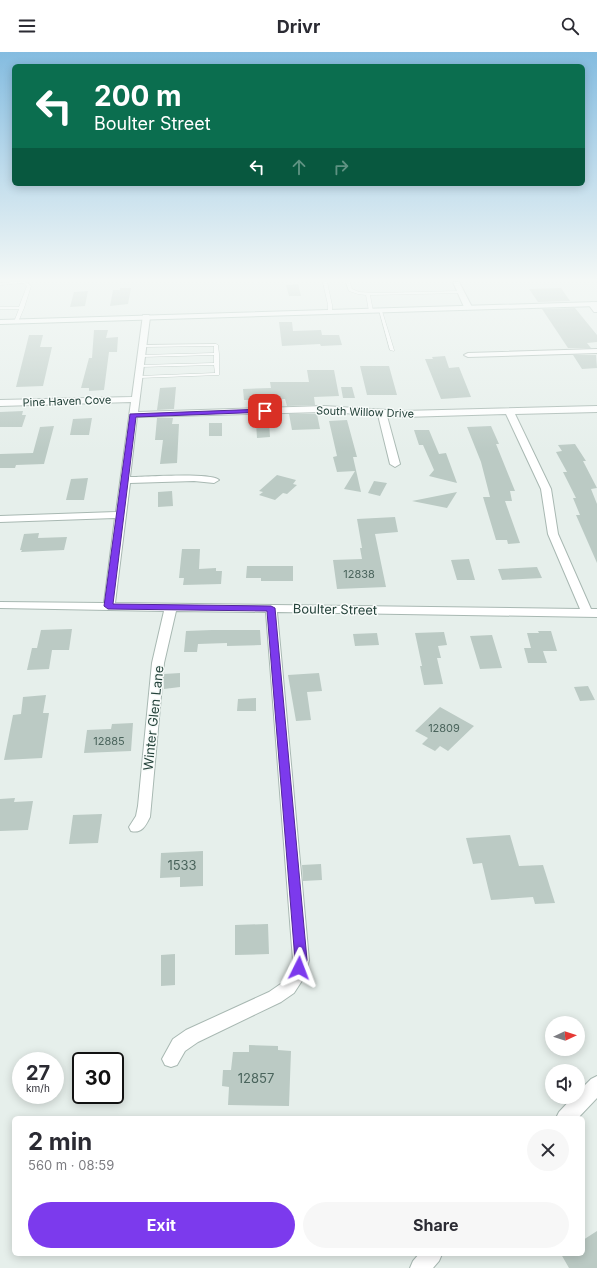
<!DOCTYPE html>
<html lang="en">
<head>
<meta charset="utf-8">
<style>
	body { margin:0; font-family:Inter,sans-serif; background:#f7f7f7; color:#2b2b33; height:100vh; display:flex; flex-direction:column; font-size:15px; white-space:nowrap }
	* { box-sizing:border-box; margin:0 }
	p { font-size:13px; color:#7c7c81 }
	.icon { flex:none; width:22px; height:22px; fill:none; stroke:currentColor; stroke-width:2; stroke-linecap:round; stroke-linejoin:round }
	.map { position:relative; flex:1; overflow:hidden }
	.side { position:absolute; left:12px; top:1064px; width:573px; height:140px; display:flex; flex-direction:column; background:#fff; border-radius:6px; box-shadow:0 2px 10px #0003 }
	.side>* { flex:none }
	.top-card { position:absolute; left:12px; top:12px; width:573px; height:122px; border-radius:6px; box-shadow:0 2px 10px #0003; background:#0b6e4f; color:#fff; overflow:hidden }
	.needle { width:26px; rotate:86deg }
	.buttons { position:absolute; left:545px; top:964px; display:grid; gap:8px }
	.buttons a { display:grid; place-items:center; width:40px; height:40px; border-radius:50%; background:#fff; box-shadow:0 2px 10px #0003; font-size:20px }
	.speed { position:absolute; left:12px; top:1000px; display:flex; gap:8px; font-size:20px; font-weight:700; text-align:center }
	.speed>* { display:grid; place-content:center; width:52px; height:52px; border-radius:50%; background:#fff; box-shadow:0 2px 10px #0003; line-height:1 }
	.speed small { font-size:10px; font-weight:400 }
	.speed .limit { border:2px solid #111; border-radius:6px; background:#fff; color:#111 }
	.pin { position:absolute; display:grid; place-items:center; width:34px; height:34px; color:#fff; margin:-17px; border-radius:8px; box-shadow:0 2px 6px #0006 }
	.me { position:absolute; width:44px; margin:-22px; rotate:3deg; stroke-linejoin:round; filter:drop-shadow(0 0 3px #0008) }
	.turn { display:flex; align-items:center; gap:14px; height:84px; padding:0 16px; font-size:18px }
	.turn .icon { width:52px; height:52px; stroke-width:2.5 }
	.turn b { display:block; font-size:28px; line-height:34px }
	.lanes { display:flex; align-items:center; height:38px; padding:0 16px; background:#0003; justify-content:center; gap:20px; direction:ltr }
	.lanes .off { opacity:.35 }
	.round { display:grid; place-items:center; flex:none; width:42px; height:42px; border-radius:21px; background:#f7f7f7 }
	.summary { display:flex; align-items:center; justify-content:space-between; height:68px; padding:0 16px }
	h1 { font-size:24px; font-weight:700; line-height:30px }
	.primary-button { display:flex; gap:8px; margin-top:auto; padding:8px 16px }
	.primary-button a { flex:1; height:46px; border-radius:24px; background:#7c3aed; color:#fff; font-size:16px; font-weight:700; line-height:46px; text-align:center }
	.primary-button a+a { background:#f7f7f7; color:#2b2b33 }
	header { display:flex; justify-content:space-between; align-items:center; height:52px; padding:0 16px; background:#fff; font-size:18px; font-weight:700 }
	.map>svg:first-child { display:block }
	.building { fill:#bbcac4 }
	.lines { fill:none; stroke-linecap:round; stroke-linejoin:round }
	.lane-casing { stroke:#a8b8b2; stroke-width:1 }
	.street-casing { stroke:#a8b8b2; stroke-width:2 }
	.secondary-casing { stroke:#a4bbb3; stroke-width:2 }
	.lane { fill:#fff; fill-rule:evenodd }
	.street { fill:#fff; fill-rule:evenodd }
	.secondary { fill:#fff; fill-rule:evenodd }
	.route { fill:#7c3aed; stroke:#51269a }
	.labels { text-anchor:middle; stroke-width:3; stroke-linejoin:round; paint-order:stroke }
	.far-street-label { font-size:11px; fill:#24423a; stroke:#f7fbf9 }
	.number-label { font-size:11px; fill:#4a645c }
	.street-label { font-size:13px; fill:#24423a; stroke:#f7fbf9 }
	.near-number-label { font-size:13px; fill:#4a645c }
</style>
</head>
<body>
<header><svg class="icon" aria-label="menu" viewBox="0 0 24 24"><path d="M4 6h16M4 12h16M4 18h16"/></svg>Drivr<svg class="icon" aria-label="search" viewBox="0 0 24 24"><circle cx="10" cy="10" r="6"/><path d="M15 15l6 6"/></svg></header>
<div class="map">
<svg width="597" height="1216" viewBox="0 0 597 1216">
	<rect width="100%" height="100%" fill="#e6efeb"/>
	<path class="building" d="M298,232L301,244H289L286,233Z
		M120,236H131L128,252L110,254L113,238H120Z
		M561,236L570,249L538,250L529,237Z
		M88,239L85,254L70,255L74,240Z
		M575,256L597,283V290L587,291L591,296H568L542,257Z
		M279,270H292L293,279L321,278L322,283H339L342,293L321,294L320,292L282,294Z
		M94,278H108L106,286L118,285L117,300H109L104,338L89,339V336H81L89,306H92Z
		M29,283H43L40,295H52L43,334L16,335Z
		M573,303H596L597,316L582,317Z
		M445,304L449,316L459,315L471,345L441,347L425,307H433L432,305Z
		M360,314H389L397,343H367Z
		M307,318H334L339,344L314,345L315,353L287,354L285,347L244,348L243,337L271,336L270,330H309Z
		M176,335L174,357L157,358L160,336Z
		M341,335H352L355,346H343Z
		M23,359L22,363H26L22,375H0V360Z
		M289,362H317L320,377L292,378Z
		M92,366L89,383H70L73,367Z
		M157,366H173L172,372H179L177,411L160,412L163,388H155Z
		M347,368L357,405H353L361,440L344,437L355,419L337,420L333,405L337,404L329,369Z
		M269,370L270,385L257,386L256,371Z
		M209,371H222V384H209Z
		M54,374L44,412L16,413L15,416H0V402L33,401L40,375Z
		M491,374L499,392H496L515,439H510L512,449H505L520,491L508,492L507,488H496L483,445H490L481,410L467,375Z
		M414,378H429L439,402L446,401L457,431L429,424L434,418L423,393H419Z
		M575,392L586,409H583L597,436L591,437L597,452V511L576,463H580L573,446H576L563,420H567L556,400L562,399L558,393Z
		M277,423L296,428L293,432L297,433L287,442L283,441L275,448L259,443L263,440L259,439Z
		M88,426L84,448H66L71,427Z
		M374,429L387,431L380,444L368,441Z
		M172,439L173,454L158,455V440Z
		M457,440L447,456L412,449Z
		M395,465L398,480L375,482L386,535L337,537L333,508L362,507L360,496H362L357,467Z
		M39,481L38,486L67,485L64,498L21,500L22,498H20L24,482Z
		M182,497H200L199,517L216,516V519H222L221,532L183,533L184,526H179Z
		M469,507L475,528H457L451,508Z
		M247,514H293V529H261V526H246Z
		M537,515L542,526L502,528L498,517Z
		M72,577L69,598H52L49,617L27,618L32,596H37L41,578Z
		M212,578H260L261,593L227,594V591L198,592L197,600H184L186,579Z
		M538,579H551L557,599H543L547,611H528L524,596H531L527,581H539Z
		M444,580L447,593L438,594L441,606H437L443,632L424,633L420,614H422L415,581Z
		M377,581L379,593L355,594L353,582Z
		M492,583L502,616L480,617L470,584Z
		M180,621V635L164,637V622Z
		M319,621L322,639L307,640L311,668L296,669L288,623Z
		M588,634L595,648L580,649L574,635Z
		M46,643L43,661H49L42,706L4,708L13,663L21,662L23,645Z
		M256,646V659H237L238,647Z
		M440,655L474,674L448,699L440,694L435,699L422,692L428,686L415,679Z
		M133,671L131,699L84,701L87,678L111,677L112,672Z
		M15,746L14,750L33,749L28,778L0,779V747Z
		M102,762L98,791L69,792L73,763Z
		M510,783L519,814L543,813L555,851L535,852L533,845L491,848L482,811L473,812L466,786Z
		M203,799V834L180,835V825L160,826L161,801Z
		M321,812L322,828L303,829L302,813Z
		M268,872L269,902L235,903V873Z
		M175,902V933L161,934V903Z
		M249,993L278,994V998L291,999L289,1054L228,1053L229,1035L222,1034L223,1018H231L233,1000H249Z
		M597,1179V1216H569L561,1202H583V1188Z"/>
	<g class="lines">
		<defs>
			<path id="lane" d="M12,230H26L31,234L24,256L18,270L16,271L14,270L19,257H0V255H19L27,234L23,231L0,233V231Z
				M323,230H327L332,253V260L330,261L328,260V253Z
				M346,230H350L352,237L359,240L375,241L461,239L463,240L461,241L370,243L373,259L371,260L369,259L366,243L358,242L349,239Z
				M379,258L382,259L394,298V299L390,298Z
				M216,292L218,293L219,302V323L139,326L137,325L139,324L215,321L214,313L140,315L138,314L140,313L214,311V303L141,305L139,304L141,303L214,301V294L142,295H140V293Z"/>
			<path id="street" d="M453,230H459L472,255L471,257H465L464,255Z
				M592,250L597,253V260H594L588,252Z
				M143,263H149L150,265L138,360L324,354L403,359L597,354V360L515,362L551,437L558,482L591,557H597V565L277,560L309,908L305,924L294,941L281,950L198,990L185,999L177,1013L171,1015L165,1013L162,1007L173,987L186,978L269,940L282,931L290,921L293,908L266,560L176,559L164,611L150,765C146,773 142,782 131,779L129,775L136,764L138,754L152,611L164,559L0,556V550L104,551L115,466L0,470V464L116,460L131,350L0,354V348L132,345ZM324,360L378,363L390,412L395,415L400,412L387,364L403,365L506,362L541,437L548,482L580,557L115,551L130,431L194,429L214,431L219,428C211,420 145,425 130,425L137,365Z
				M597,297V301L468,305L464,303L468,301Z
				M597,1024V1046L578,1066H556L559,1060L573,1045H578V1040L591,1027Z
				M419,1202H442L439,1209L433,1216H410L413,1209Z"/>
			<path id="secondary" d="M597,250V254L0,272V268Z"/>
		</defs>
		<use href="#lane" class="lane-casing"/>
		<use href="#street" class="street-casing"/>
		<use href="#secondary" class="secondary-casing"/>
		<use href="#lane" class="lane"/>
		<use href="#street" class="street"/>
		<use href="#secondary" class="secondary"/>
	</g>
	<linearGradient id="sky" x2="0" y2="1"><stop stop-color="#84bce0"/><stop offset="0.57" stop-color="#f4f8f6"/><stop offset="1" stop-color="#f4f8f6" stop-opacity="0"/></linearGradient>
	<rect width="597" height="400" fill="url(#sky)"/>
	<path class="route" d="M265,357L269,359L268,360L136,365L113,552L271,554L275,556L307,908L303,920L299,921L295,920L293,916L295,908L267,559L108,557L104,554L130,362Z"/>
	<g class="labels">
		<g class="far-street-label">
			<text transform="translate(67 349) rotate(-2)" y="4">Pine Haven Cove</text>
			<text transform="translate(365 360) rotate(2)" y="4">South Willow Drive</text>
		</g>
		<g class="number-label">
			<text x="359" y="526">12838</text>
			<text x="444" y="680">12809</text>
			<text x="109" y="693">12885</text>
		</g>
		<g class="street-label">
			<text transform="translate(335 557) rotate(1)" y="5">Boulter Street</text>
			<text transform="translate(153 666) rotate(-84)" y="5">Winter Glen Lane</text>
		</g>
		<g class="near-number-label">
			<text x="182" y="818">1533</text>
			<text x="256" y="1031">12857</text>
		</g>
	</g>
</svg>
<div class="buttons">
<a><svg class="needle" viewBox="-14 -14 28 28"><path d="M0-13l5 13h-10z" fill="#e53935"/><path d="M0 13l5-13h-10z" fill="#7c7c81"/></svg></a>
<a><svg class="icon" aria-label="sound" viewBox="0 0 24 24"><path d="M4 9h4l5-4v14l-5-4H4zM17 9q2 3 0 6"/></svg></a>
</div>
<div class="speed"><div>27<small>km/h</small></div><div class="limit">30</div></div>
<div class="pin" style="left:265px;top:359px;background:#d93025"><svg class="icon" aria-label="arrive" viewBox="0 0 24 24"><path d="M6 21V4h12l-3 4 3 4H6"/></svg></div>
<svg class="me" style="left:299px;top:916px" viewBox="-20 -20 40 40"><path d="M0-17L14 15 0 8-14 15z" fill="#7c3aed" stroke="#fff" stroke-width="4"/></svg>
<div class="top-card">
<div class="turn"><svg class="icon" aria-label="left" viewBox="0 0 24 24"><path d="M17 20v-9H6M10 6l-5 5 5 5"/></svg><div><b>200 m</b>Boulter Street</div></div>
<div class="lanes"><svg class="icon" aria-label="left" viewBox="0 0 24 24"><path d="M17 20v-9H6M10 6l-5 5 5 5"/></svg><svg class="icon off" aria-label="ahead" viewBox="0 0 24 24"><path d="M12 20V5M6 11l6-6 6 6"/></svg><svg class="icon off" aria-label="right" viewBox="0 0 24 24"><path d="M7 20v-9h11M14 6l5 5-5 5"/></svg></div>
</div>
<section class="side">
<div class="summary"><div><h1>2 min</h1><p>560 m · 08:59</p></div><a class="round"><svg class="icon" aria-label="close" viewBox="0 0 24 24"><path d="M6 6l12 12M18 6L6 18"/></svg></a></div>
<div class="primary-button"><a>Exit</a><a>Share</a></div>
</section>
</div>
</body>
</html>
